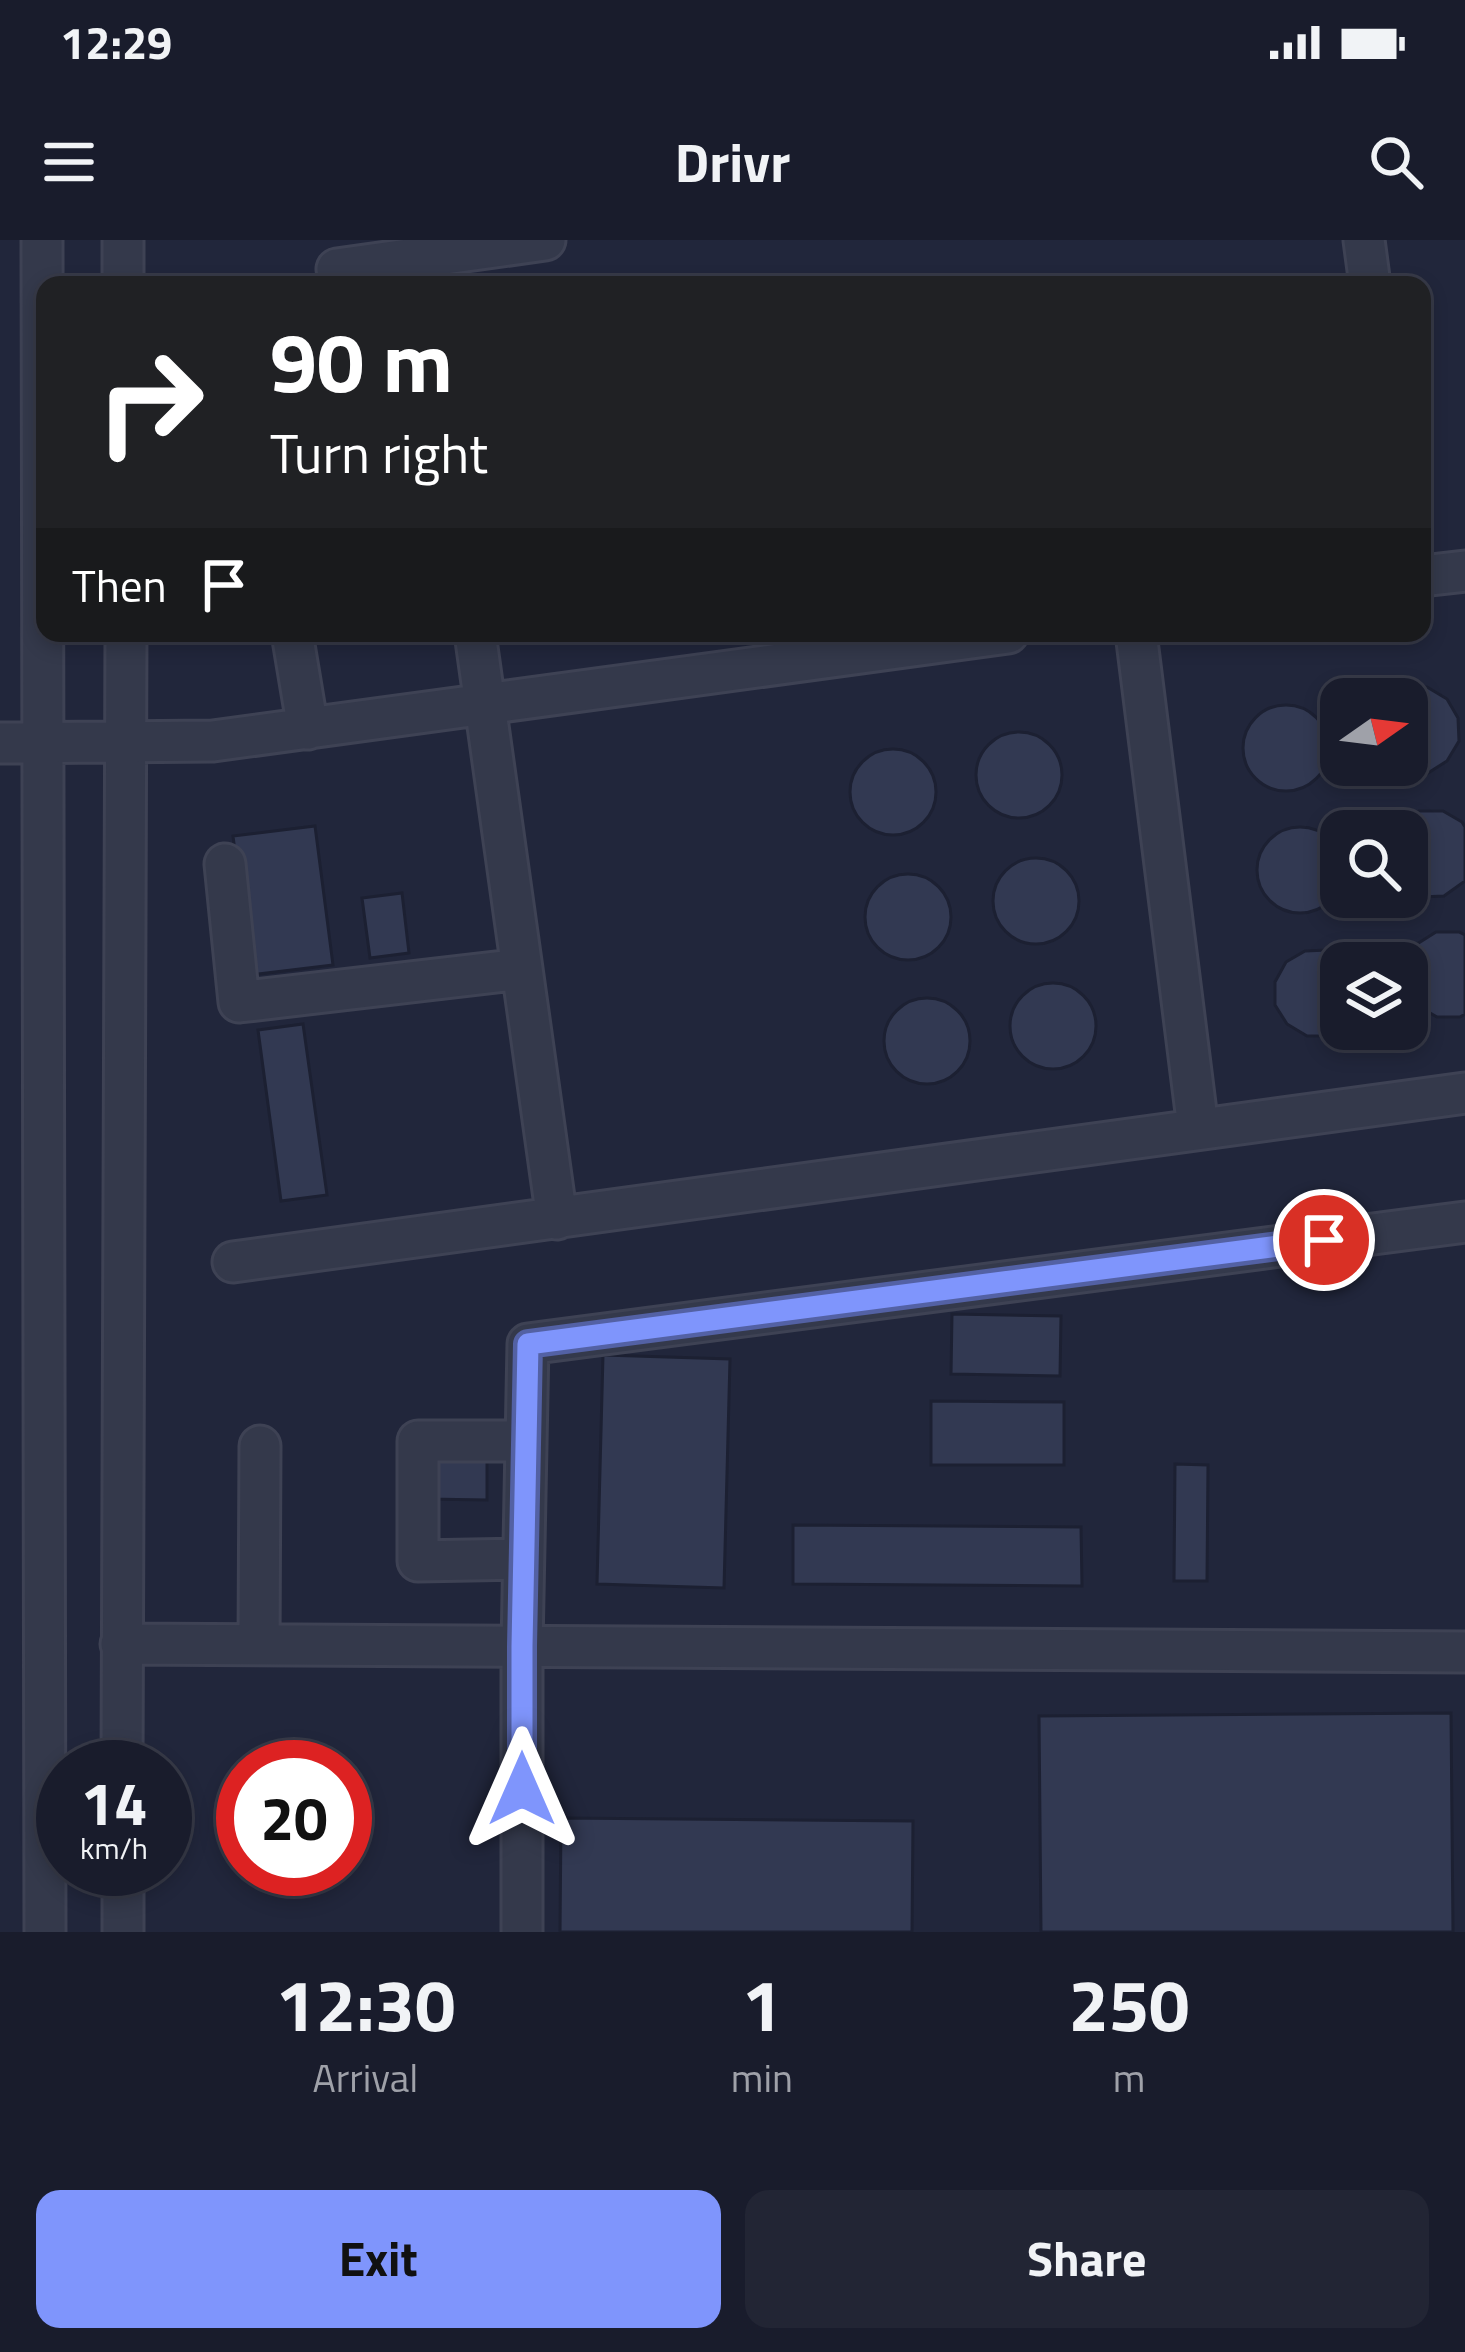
<!DOCTYPE html>
<html lang="en">
<head>
<meta charset="utf-8">
<style>
	body { margin:0; font-family:"Titillium Web",sans-serif; background:#222534; color:#f1f3f6; height:100vh; display:flex; flex-direction:column; font-size:45px; white-space:nowrap }
	* { box-sizing:border-box; margin:0 }
	p { font-size:39px; color:#9fa1a9 }
	.icon { flex:none; width:66px; height:66px; fill:none; stroke:currentColor; stroke-width:2; stroke-linecap:round; stroke-linejoin:round }
	.map { position:relative; height:1692px; overflow:hidden }
	.details { display:flex; flex-direction:column; background:#191c2c; flex:1 }
	.details>* { flex:none }
	.banner { position:absolute; left:36px; top:36px; width:1395px; height:366px; border-radius:24px; box-shadow:0 6px 18px #0003,0 0 0 3px #373a48; background:#202124; color:#fff; overflow:hidden }
	.needle { width:78px; rotate:76deg }
	.tools { position:absolute; left:1320px; top:438px; display:grid; gap:24px }
	.tools a { display:grid; place-items:center; width:108px; height:108px; border-radius:24px; background:#191c2c; box-shadow:0 6px 18px #0003,0 0 0 3px #373a48; font-size:60px }
	.speed { position:absolute; left:36px; top:1500px; display:flex; gap:24px; font-size:60px; font-weight:700; text-align:center }
	.speed>* { display:grid; place-content:center; width:156px; height:156px; border-radius:50%; background:#191c2c; box-shadow:0 6px 18px #0003,0 0 0 3px #373a48; line-height:1 }
	.speed small { font-size:30px; font-weight:400 }
	.speed .limit { border:18px solid #d22; background:#fff; color:#111 }
	.pin { position:absolute; display:grid; place-items:center; width:102px; height:102px; color:#fff; margin:-51px; border:6px solid #fff; border-radius:50%; box-shadow:0 3px 12px #0007 }
	.me { position:absolute; width:132px; margin:-66px; rotate:0deg; stroke-linejoin:round; filter:drop-shadow(0 0 9px #0008) }
	.turn { display:flex; align-items:center; gap:42px; height:252px; padding:0 36px; font-size:54px }
	.turn .icon { width:156px; height:156px; stroke-width:2.5 }
	.turn b { display:block; font-size:84px; line-height:102px }
	.then { display:flex; align-items:center; height:114px; padding:0 36px; background:#0003; gap:24px; font-size:45px }
	.eta { display:flex; justify-content:space-evenly; align-items:center; height:204px; text-align:center }
	.eta b { font-size:72px; font-weight:700; line-height:84px }
	.button { display:flex; gap:24px; margin-top:auto; padding:24px 36px }
	.button a { flex:1; height:138px; border-radius:24px; background:#7f95fc; color:#111; font-size:48px; font-weight:700; line-height:138px; text-align:center }
	.button a+a { background:#222534; color:#f1f3f6 }
	.status { display:flex; justify-content:space-between; align-items:center; height:84px; padding:0 60px; background:#191c2c; direction:ltr }
	.status svg { height:33px; fill:currentColor }
	header { display:flex; justify-content:space-between; align-items:center; height:156px; padding:0 36px; background:#191c2c; font-size:54px; font-weight:700 }
	.map>svg:first-child { display:block }
	.building { fill:#323952; stroke:#1c2032; stroke-width:3 }
	.lines { fill:none; stroke-linecap:round; stroke-linejoin:round }
	.minor-casing { stroke:#3e4254; stroke-width:45 }
	.minor { stroke:#34394b; stroke-width:39 }
	.route-casing { stroke:#5361a4; stroke-width:30 }
	.route { stroke:#7f95fc; stroke-width:21 }
</style>
</head>
<body>
<div class="status"><b>12:29</b><svg viewBox="0 0 49 12"><path d="M0 12V9h3v3zM5 12V6h3v6zM10 12V3h3v9zM15 12V0h3v12zM26 1h20v11H26zM47 4h2v5h-2z"/></svg></div>
<header><svg class="icon" aria-label="menu" viewBox="0 0 24 24"><path d="M4 6h16M4 12h16M4 18h16"/></svg>Drivr<svg class="icon" aria-label="search" viewBox="0 0 24 24"><circle cx="10" cy="10" r="6"/><path d="M15 15l6 6"/></svg></header>
<div class="map">
<svg width="1465" height="1692" viewBox="0 0 1465 1692">
	<rect width="100%" height="100%" fill="#21263b"/>
	<path class="building" d="M1427,447L1447,459L1458,478L1459,501L1447,521L1428,533H1406L1391,525H1407V459H1386L1404,448Z
		M1243 508a43 43 0 1 1 86 0a43 43 0 1 1-86 0Z
		M976 535a43 43 0 1 1 86 0a43 43 0 1 1-86 0Z
		M850 552a43 43 0 1 1 86 0a43 43 0 1 1-86 0Z
		M1419,571H1443L1462,582L1465,587V641L1444,656L1421,657L1407,648V591H1396L1400,583Z
		M315,586L333,725L251,735L233,596Z
		M1257 630a43 43 0 1 1 86 0a43 43 0 1 1-86 0Z
		M993 661a43 43 0 1 1 86 0a43 43 0 1 1-86 0Z
		M865 677a43 43 0 1 1 86 0a43 43 0 1 1-86 0Z
		M402,653L409,713L370,718L362,658Z
		M1436,692H1459L1465,695V774L1460,777H1437L1418,766L1407,748L1406,723L1417,704Z
		M1328,710L1349,723H1341V788L1329,796H1307L1287,784L1275,765V742L1286,722L1305,711Z
		M1010 786a43 43 0 1 1 86 0a43 43 0 1 1-86 0Z
		M884 801a43 43 0 1 1 86 0a43 43 0 1 1-86 0Z
		M303,784L327,955L281,961L258,790Z
		M952,1074L1061,1076L1060,1136L951,1134Z
		M603,1115L730,1119L724,1348L597,1344Z
		M931,1161L1064,1162V1225H931Z
		M427,1219H487V1260L427,1259Z
		M1175,1224L1208,1225L1207,1341H1174Z
		M793,1285L1081,1287L1082,1346L793,1344Z
		M1451,1473L1453,1692H1041L1039,1476Z
		M561,1578L913,1581L912,1692H560Z"/>
	<g class="lines">
		<defs>
			<path id="minor" d="M42,0L45,1692
				M123,0V45
				M1364,0L1370,45
				M340,45L337,29L545,0
				M1422,336L1465,331
				M292,393L308,489
				M475,393L557,979
				M1136,393L1198,888
				M0,503L213,501L1008,393
				M225,624L239,762L522,729
				M233,1022L1465,853
				M523,1319L418,1321V1201H526
				M121,1404L1465,1412
				M259,1405L260,1206
				M122,1527L126,393
				M123,1629V1692
				M522,1692V1406L528,1104L1465,982"/>
		</defs>
		<use href="#minor" class="minor-casing"/>
		<use href="#minor" class="minor"/>
	</g>
	<g class="lines">
		<defs>
			<path id="route" d="M522,1549V1406L528,1104L1324,1000"/>
		</defs>
		<use href="#route" class="route-casing"/>
		<use href="#route" class="route"/>
	</g>
</svg>
<div class="tools">
<a><svg class="needle" viewBox="-14 -14 28 28"><path d="M0-13l5 13h-10z" fill="#e53935"/><path d="M0 13l5-13h-10z" fill="#9fa1a9"/></svg></a>
<a><svg class="icon" aria-label="search" viewBox="0 0 24 24"><circle cx="10" cy="10" r="6"/><path d="M15 15l6 6"/></svg></a>
<a><svg class="icon" aria-label="layers" viewBox="0 0 24 24"><path d="M12 4l9 5-9 5-9-5zM3 14l9 5 9-5"/></svg></a>
</div>
<div class="speed"><div>14<small>km/h</small></div><div class="limit">20</div></div>
<div class="pin" style="left:1324px;top:1000px;background:#d93025"><svg class="icon" aria-label="arrive" viewBox="0 0 24 24"><path d="M6 21V4h12l-3 4 3 4H6"/></svg></div>
<svg class="me" style="left:522px;top:1549px" viewBox="-20 -20 40 40"><path d="M0-17L14 15 0 8-14 15z" fill="#7f95fc" stroke="#fff" stroke-width="4"/></svg>
<div class="banner">
<div class="turn"><svg class="icon" aria-label="right" viewBox="0 0 24 24"><path d="M7 20v-9h11M14 6l5 5-5 5"/></svg><div><b>90 m</b>Turn right</div></div>
<div class="then">Then<svg class="icon" aria-label="arrive" viewBox="0 0 24 24"><path d="M6 21V4h12l-3 4 3 4H6"/></svg></div>
</div>
</div>
<section class="details">
<div class="eta">
<div><b>12:30</b><p>Arrival</p></div>
<div><b>1</b><p>min</p></div>
<div><b>250</b><p>m</p></div>
</div>
<div class="button"><a>Exit</a><a>Share</a></div>
</section>
</body>
</html>
